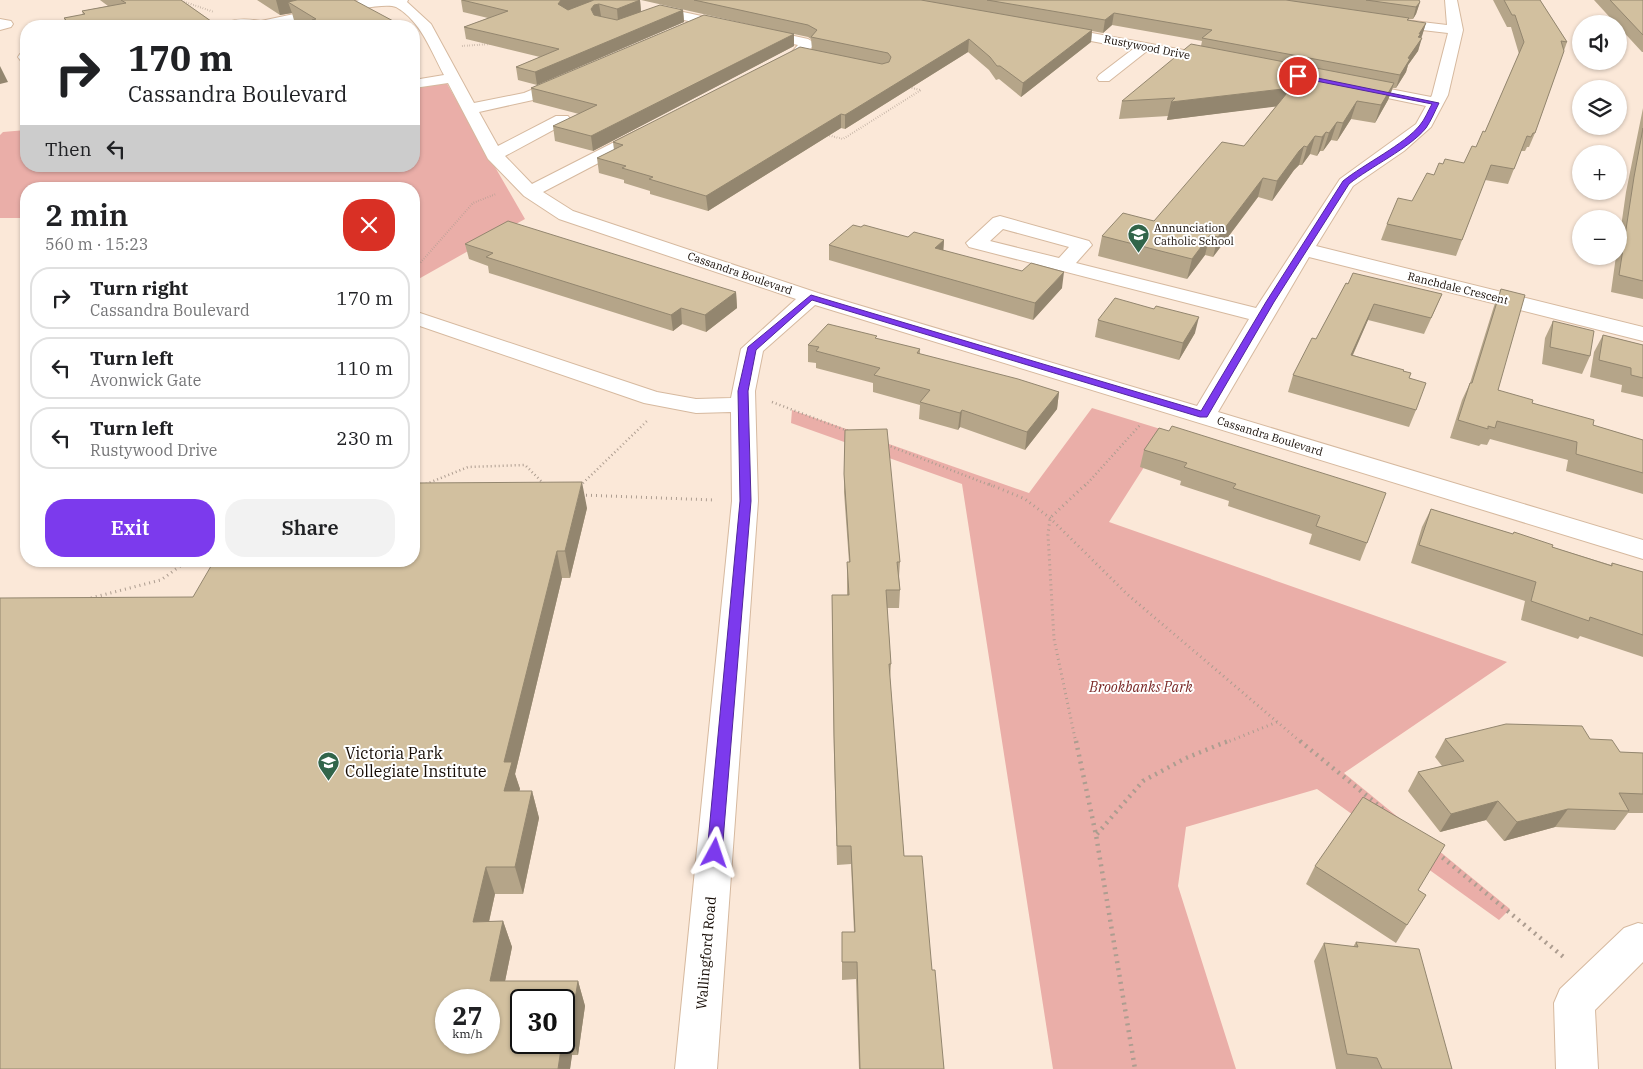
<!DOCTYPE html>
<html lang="en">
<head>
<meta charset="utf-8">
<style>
	body { margin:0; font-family:"IBM Plex Serif",serif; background:#f2f2f2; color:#202124; height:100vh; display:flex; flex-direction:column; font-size:19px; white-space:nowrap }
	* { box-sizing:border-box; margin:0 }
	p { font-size:16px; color:#757577 }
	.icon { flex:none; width:28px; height:28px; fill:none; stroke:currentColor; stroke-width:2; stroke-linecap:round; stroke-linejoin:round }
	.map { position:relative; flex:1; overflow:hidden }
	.sheet { position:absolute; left:20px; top:182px; width:400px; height:385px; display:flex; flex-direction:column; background:#fff; border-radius:20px; box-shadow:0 1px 4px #0004 }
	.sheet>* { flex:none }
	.hud { position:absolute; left:20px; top:20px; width:400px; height:152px; border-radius:20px; box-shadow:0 1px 4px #0004; background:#fff; color:#202124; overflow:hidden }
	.buttons { position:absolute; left:1572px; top:15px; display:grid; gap:10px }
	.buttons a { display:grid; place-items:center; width:55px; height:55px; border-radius:50%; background:#fff; box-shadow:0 1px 4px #0004; font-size:25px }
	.speed { position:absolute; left:435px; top:989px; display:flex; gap:10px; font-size:25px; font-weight:700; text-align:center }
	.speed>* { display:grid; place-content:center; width:65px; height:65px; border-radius:50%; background:#fff; box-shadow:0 1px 4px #0004; line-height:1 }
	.speed small { font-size:12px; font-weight:400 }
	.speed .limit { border:2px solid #111; border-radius:8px; background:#fff; color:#111 }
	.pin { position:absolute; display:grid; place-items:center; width:42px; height:42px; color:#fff; margin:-21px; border:2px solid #fff; border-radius:50%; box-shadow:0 1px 5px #0007 }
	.me { position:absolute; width:55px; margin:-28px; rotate:5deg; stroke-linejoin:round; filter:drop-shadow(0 0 4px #0008) }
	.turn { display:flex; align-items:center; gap:18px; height:105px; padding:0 25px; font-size:22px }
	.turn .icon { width:65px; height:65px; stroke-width:2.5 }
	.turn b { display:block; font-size:35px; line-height:42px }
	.then { display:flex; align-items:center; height:48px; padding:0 25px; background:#0003; gap:10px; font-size:19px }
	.round { display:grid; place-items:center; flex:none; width:52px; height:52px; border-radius:20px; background:#f2f2f2 }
	.headline { display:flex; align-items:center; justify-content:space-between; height:85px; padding:0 25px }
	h1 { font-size:30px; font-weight:600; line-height:38px }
	.cta { display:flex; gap:10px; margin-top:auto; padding:10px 25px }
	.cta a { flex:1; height:58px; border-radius:20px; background:#7c3aed; color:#fff; font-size:20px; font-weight:600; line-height:58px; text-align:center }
	.cta a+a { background:#f2f2f2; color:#202124 }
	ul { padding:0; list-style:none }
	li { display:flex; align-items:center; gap:15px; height:62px; margin:0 10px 8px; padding:0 15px; border:2px solid #e0e0e0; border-radius:20px }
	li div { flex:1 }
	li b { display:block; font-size:19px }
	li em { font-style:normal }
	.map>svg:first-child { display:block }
	.green { fill:#eaaea8 }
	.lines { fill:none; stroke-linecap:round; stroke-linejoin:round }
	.minor-casing { stroke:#d6b99f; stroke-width:2 }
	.path-far3 { stroke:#ad9d90; stroke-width:2; stroke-dasharray:0.5 2; stroke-linecap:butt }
	.path-far2 { stroke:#ad9d90; stroke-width:2.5; stroke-dasharray:1 3; stroke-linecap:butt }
	.path-far1 { stroke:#ad9d90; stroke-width:3; stroke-dasharray:1 4; stroke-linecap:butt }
	.path { stroke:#ad9d90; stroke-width:4.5; stroke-dasharray:2 5; stroke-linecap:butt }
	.minor { fill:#fff; fill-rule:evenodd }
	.wall { fill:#b5a589 }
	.shaded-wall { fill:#93866f }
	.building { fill:#d2c09f; stroke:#93866f; fill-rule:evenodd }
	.route { fill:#7c3aed; stroke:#51269a }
	.labels { text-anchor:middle; stroke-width:4; stroke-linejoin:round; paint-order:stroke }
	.far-street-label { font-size:11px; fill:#150b04; stroke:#fff }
	.far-poi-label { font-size:11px; fill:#150b04; stroke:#fff; text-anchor:start }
	.park-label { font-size:14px; font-style:italic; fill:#792725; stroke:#fff }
	.street-label { font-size:14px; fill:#150b04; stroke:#fff }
	.near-poi-label { font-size:16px; fill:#150b04; stroke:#fff; text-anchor:start }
</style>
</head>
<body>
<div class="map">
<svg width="1643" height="1069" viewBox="0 0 1643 1069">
	<rect width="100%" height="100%" fill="#fbe8d8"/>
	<path class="green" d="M446,82L525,219L415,281L414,189H26V218H0V135L3,132L26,130V166H414V86Z
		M1092,408L1167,431L1109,522L1507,662L1344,773L1510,909L1499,920L1317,789L1186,827L1178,886L1236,1069H1053L962,484L791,423L792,410L1029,493Z"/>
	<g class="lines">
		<defs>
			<path id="minor" d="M360,0H408L407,2L431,24L474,103L524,93L560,78H570L572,81L570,84L533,100L479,112L498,146L556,116H568L570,119L568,122L505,156L532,184L640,129H652L654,132L652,135L543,192L573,211L818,293L1197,406L1249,319L969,247L966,243L993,218L1000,216L1089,241L1092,245L1076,263L1256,308L1340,179L1416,124L1426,106L1349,90L1346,87L1349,84L1354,82L1431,97L1432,95L1448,33L1388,26L1381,22L1388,18L1447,25L1445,0H1457L1463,30L1448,95L1431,127L1404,151L1353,186L1316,246L1643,327V341L1309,257L1218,412L1643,540V559L815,305L763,351L755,391L758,501L717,1069H675L732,501L731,412L696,413L644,403L414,324V311L657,392L696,399L731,398L741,349L796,299L559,219L524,196L488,159L448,83L414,88V80L444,75C431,51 421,21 396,7C380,0 299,23 276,26C259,28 239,27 222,26C231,17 249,19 261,21ZM1003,229L1069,247L1059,258L990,241Z
				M660,7L808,39L815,43C809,51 803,59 793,56L791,53L798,45L661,15L649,19L642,15L644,12Z
				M0,19L11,21L13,24L11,27L0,30Z
				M1054,26L1216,56L1221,57L1223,60L1221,63L1216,64L1147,51L1109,81H1099L1097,78L1099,75L1133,49L1049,33L1047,30L1049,27Z
				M26,53V62L21,61L18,57L20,54Z
				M1638,923L1643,924V962L1595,1010L1598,1069H1556L1554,1003L1560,989L1624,928Z"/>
		</defs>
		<use href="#minor" class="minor-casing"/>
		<path class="path-far3" d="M179,0L214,12
			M462,46L490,44
			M827,135L843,139L921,90L907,87
			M414,270L473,203L496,194"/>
		<path class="path-far2" d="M772,402L848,431
			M887,445L992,486
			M426,484L468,467L525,465L544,484
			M580,486L647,421
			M1085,486L1141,424"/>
		<path class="path-far1" d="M989,484L1025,499L1050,518L1127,594L1302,743
			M580,486L582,484
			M581,495L715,500
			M91,598L161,580L187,561
			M1076,743L1054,639L1048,535L1050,518L1086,484
			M1225,743L1277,722"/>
		<path class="path" d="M1076,741L1096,835L1135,1069
			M1300,741L1384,810
			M1097,834L1143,781L1186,758L1228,741
			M1437,853L1566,959"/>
		<use href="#minor" class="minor"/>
	</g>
	<path class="wall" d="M100,0H181L218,26H64L62,23L65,22L64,18L83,15L82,11L108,6Z
		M257,0H354L396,26H298L295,24L292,13L280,15Z
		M461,0H640L641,12L683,10L684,22L537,85L518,80L516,67L540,57L466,39L464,27L488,18L463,12Z
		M641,0H1419L1420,2L1416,14L1413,19H1409L1408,21L1426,23L1421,38L1418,51L1408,65L1406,72L1396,88H1393L1388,100L1375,123L1351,119L1337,141L1331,140L1323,151H1320L1317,156L1310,154L1302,165H1299L1294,170L1272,201L1258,197L1213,257L1205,255L1187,279L1098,256L1102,236L1154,221L1244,146L1276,106L1167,120L1168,116L1119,119L1122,101L1201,46L1202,41L1112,25L1103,33L1092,31L1091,42L1021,97L999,79L996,80L989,70L968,52L845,129L841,128L708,211L650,194V191L624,183V180L599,173L597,158L614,150L613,142L812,49L811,39L808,37L794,34V46L593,151L555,141L553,126L579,114L533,102L531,88L756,26Z
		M1493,0H1540L1567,42L1535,133L1529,147H1527L1525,151H1521L1508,184L1485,180L1456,256L1381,240L1387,224L1412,201L1443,164L1464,163L1476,147L1485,132L1519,54L1511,27H1507Z
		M1594,0H1643V52H1642L1619,27V24H1616Z
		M1643,108V299L1611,292L1616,256H1619V241L1626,192Z
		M861,227L908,237L944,240L943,250L1062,288L1033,320L829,260V245Z
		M465,244L736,292L737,308L706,332L682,324L673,331L489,273L488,266L469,259Z
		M1346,283L1442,294L1435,310L1424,334L1368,320L1353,355L1403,371L1409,378L1416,410L1409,427L1288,392L1293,375L1316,339Z
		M1501,289L1498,390L1532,403L1593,425L1643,440V494L1566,471L1568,460L1490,439L1487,445L1481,444L1479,446L1450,438L1462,400L1470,383L1494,306Z
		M1098,320L1195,333L1179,360L1095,337Z
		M1553,321L1590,356L1582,374L1542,364L1545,338Z
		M1603,335L1643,345V397L1621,392L1622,385L1590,377L1594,352Z
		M877,339L920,349V354L1059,392L1057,409L1025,450L960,427L958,430L919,419L920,405L873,392V383L816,368V363L808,362V345Z
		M1159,428L1367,543L1360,561L1309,544L1312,534L1228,506L1229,501L1180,485L1181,481L1140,467L1144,450Z
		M845,430L900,562L899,577L900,590L899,608H887L891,664L890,678L904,856L932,970L944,1069H859L856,979L842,980V932H854L851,864L837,865L834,755L832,613V595H847V562H849L844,492Z
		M587,508L570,578H562L515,774L520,789L519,791H532L539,818L523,894H495L489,922L503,921L512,947L505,981H578L585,1006L578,1055H572L570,1069H0L193,597Z
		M1431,509L1513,534L1514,532L1552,547L1611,565L1612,563L1643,572V657L1580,636L1578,639L1521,620L1525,601L1411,563L1422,527Z
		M1445,739H1590L1620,752L1643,753V813H1628L1615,830L1555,827L1504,841L1486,820L1440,832L1408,791L1418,772L1442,766L1435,757Z
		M1315,866L1418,890L1407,925L1396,943L1306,884Z
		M1356,942L1452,1069H1336L1314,961L1324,943L1353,947Z"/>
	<path class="shaded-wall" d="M276,0H327L288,2L292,13L280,15Z
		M561,0H594L560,16L558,4Z
		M640,0L641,12L618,21L617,9Z
		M1420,2L1416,14L1413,19L1416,7Z
		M599,4L601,16L592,21L591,9L594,5Z
		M683,10L684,22L537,85L535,72Z
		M1114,13L1112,25L1103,33L1105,20Z
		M395,22L396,26H378Z
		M1426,23L1422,36L1418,42L1422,38L1418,51L1408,65L1406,72L1396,88L1400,75L1419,34Z
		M1092,30L1091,42L1021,97L1023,83Z
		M794,34V46L593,151L591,136Z
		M969,39L968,52L845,129V115Z
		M0,66L8,82L0,84Z
		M1394,83L1388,100L1375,123L1381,105Z
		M1291,88L1287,105L1167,120L1171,102Z
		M1357,101L1351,119L1337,141L1343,123Z
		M841,114V128L708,211L706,196Z
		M1337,122L1331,140L1323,151L1329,133Z
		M1326,132L1320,151L1317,156L1322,137Z
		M1315,136L1310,154L1302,165L1307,147Z
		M1304,146L1299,165L1294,170L1272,201L1277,181L1299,151Z
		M1263,178L1258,197L1213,257L1218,237Z
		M1210,235L1205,255L1187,279L1192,259Z
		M944,240L943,256L935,248Z
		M1064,272L1062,288L1033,320L1035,303Z
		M736,292L737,308L706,332L705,315Z
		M1374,304L1368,320L1345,372L1351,355Z
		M681,308L682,324L673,331L671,315Z
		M1199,317L1195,333L1179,360L1183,343Z
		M1059,392L1057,409L1025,450L1027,432Z
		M962,410L960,427L958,430L960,413Z
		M582,482L587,508L570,578L565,551Z
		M557,551L562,578L515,774L520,789L512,818L504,791V762Z
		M532,791L539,818L523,894L515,867Z
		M1498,801L1486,820L1440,832L1451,814Z
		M1568,809L1555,827L1504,841L1517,822Z
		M486,867L495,894L483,948L473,922Z
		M503,921L512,947L500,1006L490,981Z
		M578,981L585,1006L578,1055L570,1030Z
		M564,1030L572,1055L570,1069H558L562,1042H564Z"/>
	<path class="building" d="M121,0H181L218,26H66L62,23L68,22L64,18L85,14L82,11L126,3Z
		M297,0H354L395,22L378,26H323L312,20L316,19L288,2Z
		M462,0H561L558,4L568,10L594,0H640L617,9L599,4L594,5L591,9L594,15L617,20L660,5L683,10L535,72L516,67L559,49L464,27L508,11Z
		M694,0H921L1092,30L1023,83L1000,66H997L990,57L969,39L845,115L841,114L706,196L649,179L653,177L622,168L626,166L597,158L623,145L613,142L800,47L882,64L889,62L891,57L888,53L811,37L817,30L808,25Z
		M987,0H1286L1409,18L1407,20L1426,23L1419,34H1421L1418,37L1422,38L1408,58L1410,59L1400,75L1202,38L1212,30L1114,13L1105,20Z
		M1366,0H1419L1420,2L1416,7Z
		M1504,0H1540L1567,42L1561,41L1564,51L1535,133H1533L1531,137L1527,136L1514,169L1491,165L1462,240L1387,224L1398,198L1412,201L1427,173L1434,175L1439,163L1443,164L1445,159L1464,163L1472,146L1476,147L1483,131L1485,132L1524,42L1515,15H1512Z
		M1610,0H1643V35Z
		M704,15L794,34L591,136L553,126L597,105L531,88Z
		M1191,44L1394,83L1381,105L1357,101L1343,123L1337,122L1329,133L1326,132L1322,137L1315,136L1307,147L1304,146L1299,151L1277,181L1263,178L1218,237L1210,235L1192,259L1102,236L1123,213L1154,221L1222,142L1244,146L1291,88L1171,102L1175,98L1122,101Z
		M1643,128V281L1619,275L1634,177Z
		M508,221L736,292L705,315L681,308L671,315L486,257L493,253L465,244Z
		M853,225L861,227L864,225L908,237L914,232L944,240L935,248L1022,271L1031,263L1064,272L1035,303L829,245Z
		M1353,273L1442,294L1431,318L1374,304L1351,355L1404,370L1403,371L1411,373L1409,378L1426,383L1416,410L1293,375L1312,338L1316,339L1346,283L1348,284Z
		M1501,289L1525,295L1498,390L1533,400L1532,403L1594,420L1593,425L1643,440V473L1576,454L1577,442L1497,421L1495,428L1488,426V429L1458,420L1470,383H1472Z
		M1115,298L1154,309L1156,306L1199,317L1183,343L1098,320Z
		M1553,321L1594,331L1590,356L1550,347Z
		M828,324L877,336L875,338L920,349L917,353L1018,379L1059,392L1027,432L962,410L960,413L920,402L930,390L874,375L880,368L816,351L819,347L808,345Z
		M1603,335L1643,345V378L1631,375V368L1599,360Z
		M1172,426L1386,493L1367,543L1316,526L1320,516L1233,488L1236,484L1184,467L1187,463L1144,450L1159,428L1169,431Z
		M887,429L900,562H897L900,590H886L891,664H889L904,856H922L932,970H935L944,1069H860L857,962H842V932H855L851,846H837L834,736L832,595H849L847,562H850L844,474L845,430Z
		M582,482L565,551H557L504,762H512L504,791H532L515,867H486L473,922L503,921L490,981H578L570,1030H564V1033V1000H521V1042H562L558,1069H0V598L193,597L214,561H414V483ZM446,1000H489V1042H446Z
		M1431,509L1513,534L1514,532L1553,545L1552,547L1612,566V563L1643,572V635L1590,617L1589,621L1531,601L1536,582L1419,545Z
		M1506,724L1582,726L1590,739L1612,740L1620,752L1643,753V794L1619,793L1629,811L1568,809L1517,822L1498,801L1451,814L1418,772L1464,761L1445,739Z
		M1363,797L1445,845L1418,890L1426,895L1407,925L1315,866Z
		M1356,942L1419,949L1452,1069H1382L1377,1058L1347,1054L1324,943L1358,947Z"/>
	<path class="route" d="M1298,74L1439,103C1435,111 1431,121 1426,128C1410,148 1370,167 1349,184L1274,302L1207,417H1200L812,300L756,350L748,391L751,501L722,853L720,858L715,860L710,858L707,853L740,501L738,391L748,347L811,295L1201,411L1266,302L1343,181C1364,164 1405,144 1420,125C1425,119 1428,111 1432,104L1296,77Z"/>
	<defs>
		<symbol id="school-pin" viewBox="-11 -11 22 30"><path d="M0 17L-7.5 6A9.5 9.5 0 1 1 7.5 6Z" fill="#31654a" stroke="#fff"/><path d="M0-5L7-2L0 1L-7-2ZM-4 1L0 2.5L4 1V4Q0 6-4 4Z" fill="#fff"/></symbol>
	</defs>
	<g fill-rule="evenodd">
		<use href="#school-pin" x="1126" y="222" width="25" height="34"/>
		<use href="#school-pin" x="316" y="750" width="25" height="34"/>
	</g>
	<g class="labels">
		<g class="far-street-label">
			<text transform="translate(1147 47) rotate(11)" y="4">Rustywood Drive</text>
			<text transform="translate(740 273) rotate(19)" y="4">Cassandra Boulevard</text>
			<text transform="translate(1458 288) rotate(14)" y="4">Ranchdale Crescent</text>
			<text transform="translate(1270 436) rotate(17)" y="4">Cassandra Boulevard</text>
		</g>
		<g class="far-poi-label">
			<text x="1154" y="232">Annunciation<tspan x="1154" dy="13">Catholic School</tspan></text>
		</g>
		<g class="park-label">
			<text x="1141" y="692">Brookbanks Park</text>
		</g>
		<g class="street-label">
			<text transform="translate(706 953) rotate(-85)" y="5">Wallingford Road</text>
		</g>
		<g class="near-poi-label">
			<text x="345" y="759">Victoria Park<tspan x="345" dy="18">Collegiate Institute</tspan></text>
		</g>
	</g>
</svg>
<div class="buttons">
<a><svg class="icon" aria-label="sound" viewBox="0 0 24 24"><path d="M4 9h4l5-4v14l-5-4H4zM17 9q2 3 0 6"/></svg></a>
<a><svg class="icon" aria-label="layers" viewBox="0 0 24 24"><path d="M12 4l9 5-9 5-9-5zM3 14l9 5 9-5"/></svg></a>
<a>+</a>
<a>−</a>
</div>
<div class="speed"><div>27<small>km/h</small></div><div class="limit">30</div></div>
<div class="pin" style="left:1298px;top:76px;background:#d93025"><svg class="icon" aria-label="arrive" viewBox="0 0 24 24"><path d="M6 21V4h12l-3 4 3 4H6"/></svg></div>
<svg class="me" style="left:715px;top:853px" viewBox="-20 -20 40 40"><path d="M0-17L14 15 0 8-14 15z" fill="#7c3aed" stroke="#fff" stroke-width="4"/></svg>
<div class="hud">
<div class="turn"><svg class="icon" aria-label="right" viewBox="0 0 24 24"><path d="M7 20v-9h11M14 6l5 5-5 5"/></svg><div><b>170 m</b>Cassandra Boulevard</div></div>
<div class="then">Then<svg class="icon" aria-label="left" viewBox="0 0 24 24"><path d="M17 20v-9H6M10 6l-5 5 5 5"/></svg></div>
</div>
<section class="sheet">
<div class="headline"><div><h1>2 min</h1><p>560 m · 15:23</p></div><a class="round" style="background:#d93025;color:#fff"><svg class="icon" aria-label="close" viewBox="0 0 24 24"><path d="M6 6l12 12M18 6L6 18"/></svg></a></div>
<ul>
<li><svg class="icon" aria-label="right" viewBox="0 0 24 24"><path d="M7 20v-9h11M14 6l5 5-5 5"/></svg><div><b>Turn right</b><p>Cassandra Boulevard</p></div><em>170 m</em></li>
<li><svg class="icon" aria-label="left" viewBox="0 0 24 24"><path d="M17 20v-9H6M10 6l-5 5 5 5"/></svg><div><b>Turn left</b><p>Avonwick Gate</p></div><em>110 m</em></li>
<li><svg class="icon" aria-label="left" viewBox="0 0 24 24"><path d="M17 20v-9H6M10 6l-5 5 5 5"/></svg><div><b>Turn left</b><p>Rustywood Drive</p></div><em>230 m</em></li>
</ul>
<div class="cta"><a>Exit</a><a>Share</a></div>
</section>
</div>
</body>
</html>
